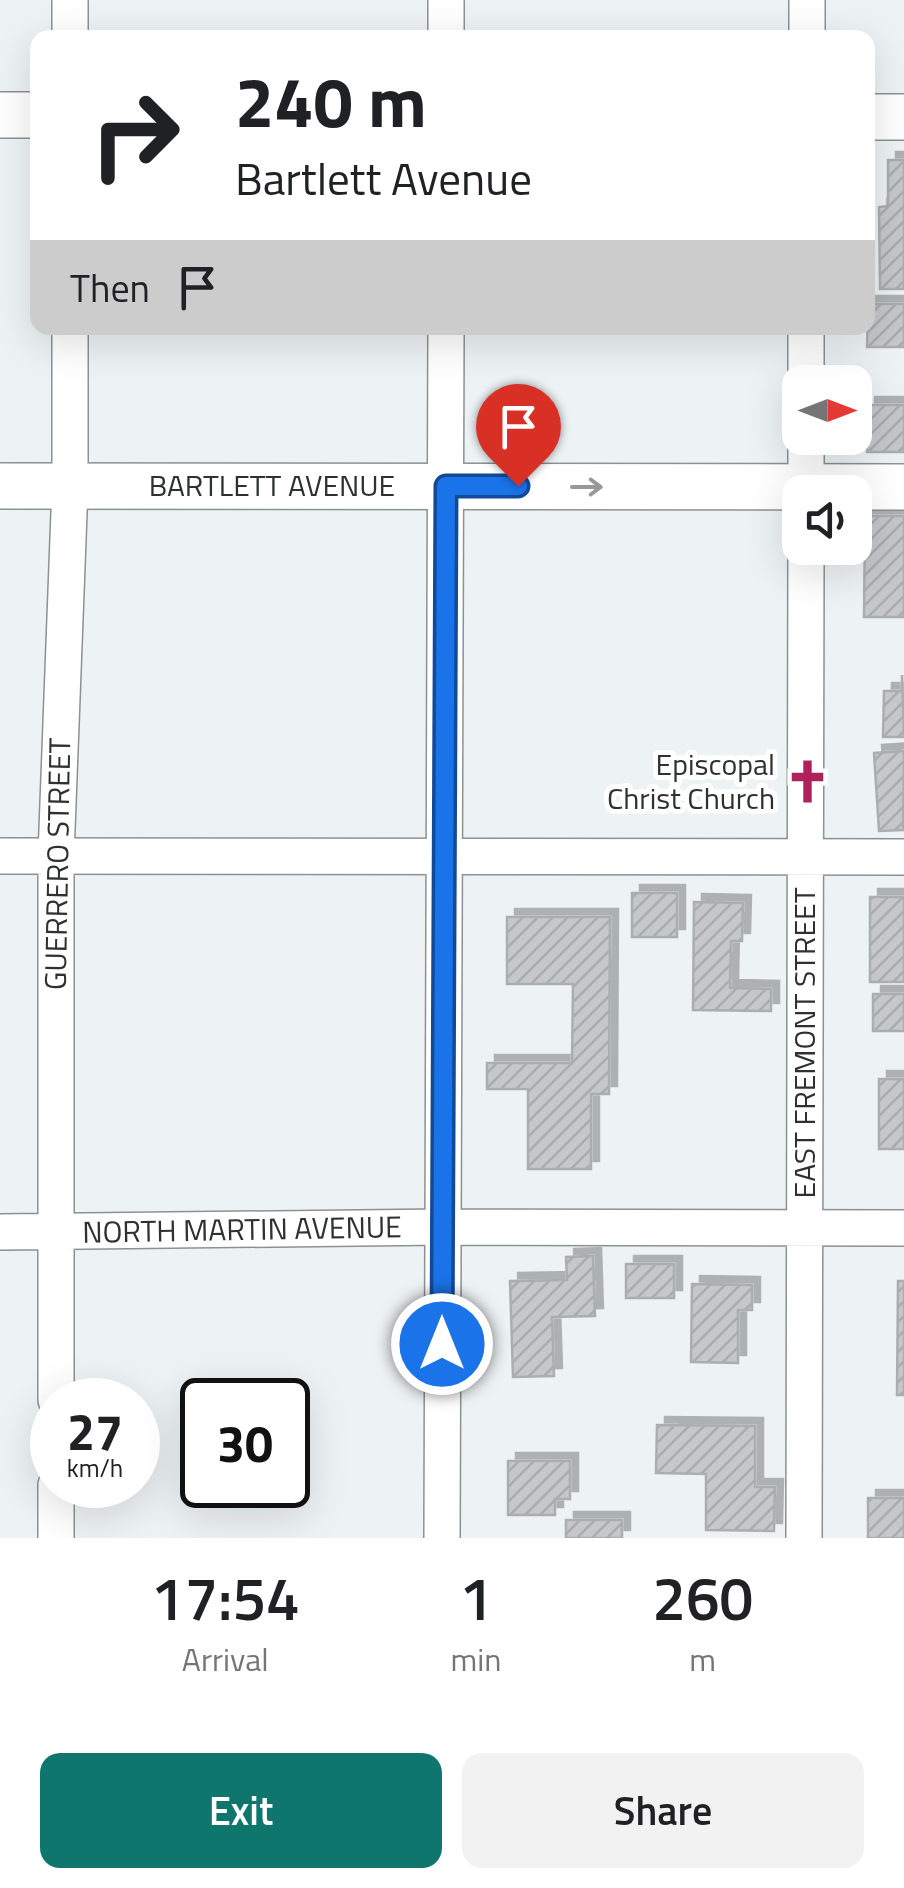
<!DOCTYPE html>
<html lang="en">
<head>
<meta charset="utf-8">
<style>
	body { margin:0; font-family:"Titillium Web",sans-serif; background:#f2f2f2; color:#202124; height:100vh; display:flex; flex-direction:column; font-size:38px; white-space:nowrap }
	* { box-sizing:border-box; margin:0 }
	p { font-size:32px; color:#757577 }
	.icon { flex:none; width:55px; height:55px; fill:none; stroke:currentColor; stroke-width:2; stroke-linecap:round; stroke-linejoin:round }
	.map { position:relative; height:1538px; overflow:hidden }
	.panel { display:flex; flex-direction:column; background:#fff; flex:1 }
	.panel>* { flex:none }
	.top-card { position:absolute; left:30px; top:30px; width:845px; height:305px; border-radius:20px; box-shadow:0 10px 40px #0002; background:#fff; color:#202124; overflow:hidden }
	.needle { width:65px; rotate:90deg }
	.controls { position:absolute; left:782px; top:365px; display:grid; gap:20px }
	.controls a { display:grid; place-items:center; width:90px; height:90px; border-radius:20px; background:#fff; box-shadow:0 10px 40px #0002; font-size:50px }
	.speed { position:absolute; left:30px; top:1378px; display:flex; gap:20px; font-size:50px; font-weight:700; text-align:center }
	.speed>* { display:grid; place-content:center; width:130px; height:130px; border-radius:50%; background:#fff; box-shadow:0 10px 40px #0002; line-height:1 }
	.speed small { font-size:25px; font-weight:400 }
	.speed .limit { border:5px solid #111; border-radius:15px; background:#fff; color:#111 }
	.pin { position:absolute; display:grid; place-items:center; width:85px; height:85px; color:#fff; margin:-102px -42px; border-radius:50% 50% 50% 0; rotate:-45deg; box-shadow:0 0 10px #0007 }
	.pin .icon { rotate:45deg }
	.me { position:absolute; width:110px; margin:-55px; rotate:0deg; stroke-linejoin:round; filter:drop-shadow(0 0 8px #0008) }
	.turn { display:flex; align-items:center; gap:35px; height:210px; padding:0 40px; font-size:45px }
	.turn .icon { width:130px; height:130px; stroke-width:2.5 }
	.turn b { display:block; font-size:70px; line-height:85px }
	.then { display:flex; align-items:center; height:95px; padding:0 40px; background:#0003; gap:20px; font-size:38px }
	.eta { display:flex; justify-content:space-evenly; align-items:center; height:170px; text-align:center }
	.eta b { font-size:60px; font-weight:600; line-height:70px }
	.action { display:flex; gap:20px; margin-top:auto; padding:20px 40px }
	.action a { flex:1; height:115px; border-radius:20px; background:#0f766e; color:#fff; font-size:40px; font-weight:600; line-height:115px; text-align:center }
	.action a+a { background:#f2f2f2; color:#202124 }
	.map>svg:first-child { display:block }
	.building { fill:url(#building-hatch); stroke:#abaeb1; stroke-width:2.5; filter:url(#shadow) }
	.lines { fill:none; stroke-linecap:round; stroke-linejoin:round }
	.minor-casing { stroke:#8c9193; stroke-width:38 }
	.major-casing { stroke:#8c9193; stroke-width:48 }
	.minor { stroke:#fff; stroke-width:35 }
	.major { stroke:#fff; stroke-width:45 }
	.oneway { stroke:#979898 }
	.route-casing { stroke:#114b97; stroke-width:25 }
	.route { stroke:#1a73e8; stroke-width:18 }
	.labels { text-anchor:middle; stroke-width:10; stroke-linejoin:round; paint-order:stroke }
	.street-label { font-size:30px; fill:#2f3131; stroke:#fff }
	.poi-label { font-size:30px; fill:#2f3131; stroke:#fff; text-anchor:end }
</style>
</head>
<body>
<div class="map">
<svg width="904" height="1538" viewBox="0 0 904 1538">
	<defs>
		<pattern id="building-hatch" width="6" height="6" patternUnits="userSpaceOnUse" patternTransform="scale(2.5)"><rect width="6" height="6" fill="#c5c8cb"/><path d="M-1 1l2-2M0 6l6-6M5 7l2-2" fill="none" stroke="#aaacaf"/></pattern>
		<filter id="shadow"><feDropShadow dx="8" dy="-8" stdDeviation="0" flood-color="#0004"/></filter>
	</defs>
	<rect width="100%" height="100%" fill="#edf2f4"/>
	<path class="building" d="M888,160H904V289H880L879,207L888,206Z
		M868,304H904V347H867Z
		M867,405H904V452H867Z
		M865,516H904V617H864Z
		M902,675L904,737H883L884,691H902Z
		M904,751L903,830L879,831L874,753Z
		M632,893H677V937H632Z
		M870,897H904V982H870Z
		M694,902L743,903L742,941H731L730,988L771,989V1011L693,1010Z
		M507,917H610L609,1094H591V1169H528V1089H487V1063H572L573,984H507Z
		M873,994H904V1031H873Z
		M879,1079H904V1149H879Z
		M593,1256L595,1316L552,1317L554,1376L513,1377L510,1281L567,1280L566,1257Z
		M626,1264H674V1298H626Z
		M898,1281H904V1395H897Z
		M692,1284L752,1285V1310H738V1363L691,1362Z
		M657,1425L755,1426V1487H775L774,1531L706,1530V1474L656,1473Z
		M508,1461H570V1499H555V1515H508Z
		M868,1498H904V1538H868Z
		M566,1520H622V1538H566Z"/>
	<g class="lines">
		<defs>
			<path id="minor" d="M446,0V38
				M70,38V0
				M807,38V0
				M806,382V328
				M806,492V438
				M0,856L904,857
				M0,1232L442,1227L904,1228
				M56,1400V856L70,486V328
				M56,1485V1538
				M442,1538L446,328
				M804,1538L806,548"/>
			<path id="major" d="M0,115H38
				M868,117H904
				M0,486L904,487"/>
		</defs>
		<use href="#minor" class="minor-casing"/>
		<use href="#major" class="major-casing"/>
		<use href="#minor" class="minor"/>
		<use href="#major" class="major"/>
	</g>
	<defs><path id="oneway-shaft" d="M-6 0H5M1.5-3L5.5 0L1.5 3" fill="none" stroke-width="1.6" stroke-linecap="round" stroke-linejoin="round" transform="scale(2.5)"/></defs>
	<use class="oneway" href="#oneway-shaft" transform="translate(587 487)"/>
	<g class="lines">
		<defs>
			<path id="route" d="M442,1344L446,486H518"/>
		</defs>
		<use href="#route" class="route-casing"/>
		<use href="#route" class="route"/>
	</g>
	<defs>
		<symbol id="church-bare" viewBox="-9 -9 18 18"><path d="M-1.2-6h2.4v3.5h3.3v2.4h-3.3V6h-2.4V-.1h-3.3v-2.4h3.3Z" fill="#af215a" stroke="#fff" stroke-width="2.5" paint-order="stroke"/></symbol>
	</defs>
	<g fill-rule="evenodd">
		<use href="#church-bare" x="776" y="750" width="63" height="63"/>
	</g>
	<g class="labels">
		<g class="street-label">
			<text x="272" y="496">BARTLETT AVENUE</text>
			<text transform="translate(58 864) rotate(-89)" y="10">GUERRERO STREET</text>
			<text transform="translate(805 1043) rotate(-90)" y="10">EAST FREMONT STREET</text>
			<text transform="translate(242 1230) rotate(-1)" y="10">NORTH MARTIN AVENUE</text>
		</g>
		<g class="poi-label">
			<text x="775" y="775">Episcopal<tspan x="775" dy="34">Christ Church</tspan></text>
		</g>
	</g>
</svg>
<div class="controls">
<a><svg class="needle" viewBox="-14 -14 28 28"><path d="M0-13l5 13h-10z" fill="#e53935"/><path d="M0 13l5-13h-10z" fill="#757577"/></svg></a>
<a><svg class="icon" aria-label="sound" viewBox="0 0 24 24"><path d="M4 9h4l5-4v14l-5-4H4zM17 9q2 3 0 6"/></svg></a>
</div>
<div class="speed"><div>27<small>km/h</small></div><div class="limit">30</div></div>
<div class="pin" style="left:518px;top:486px;background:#d93025"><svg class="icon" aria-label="arrive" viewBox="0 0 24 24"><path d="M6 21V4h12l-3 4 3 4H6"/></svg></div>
<svg class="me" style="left:442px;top:1344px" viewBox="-20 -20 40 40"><circle r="17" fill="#1a73e8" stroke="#fff" stroke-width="3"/><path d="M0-11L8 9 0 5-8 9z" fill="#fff"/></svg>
<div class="top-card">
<div class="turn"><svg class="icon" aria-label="right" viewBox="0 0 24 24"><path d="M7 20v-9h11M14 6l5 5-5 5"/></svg><div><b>240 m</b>Bartlett Avenue</div></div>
<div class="then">Then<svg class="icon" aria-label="arrive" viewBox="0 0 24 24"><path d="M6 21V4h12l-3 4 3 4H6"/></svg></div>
</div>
</div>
<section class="panel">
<div class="eta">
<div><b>17:54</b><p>Arrival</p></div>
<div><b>1</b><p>min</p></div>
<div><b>260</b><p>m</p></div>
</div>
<div class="action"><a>Exit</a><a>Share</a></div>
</section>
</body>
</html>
